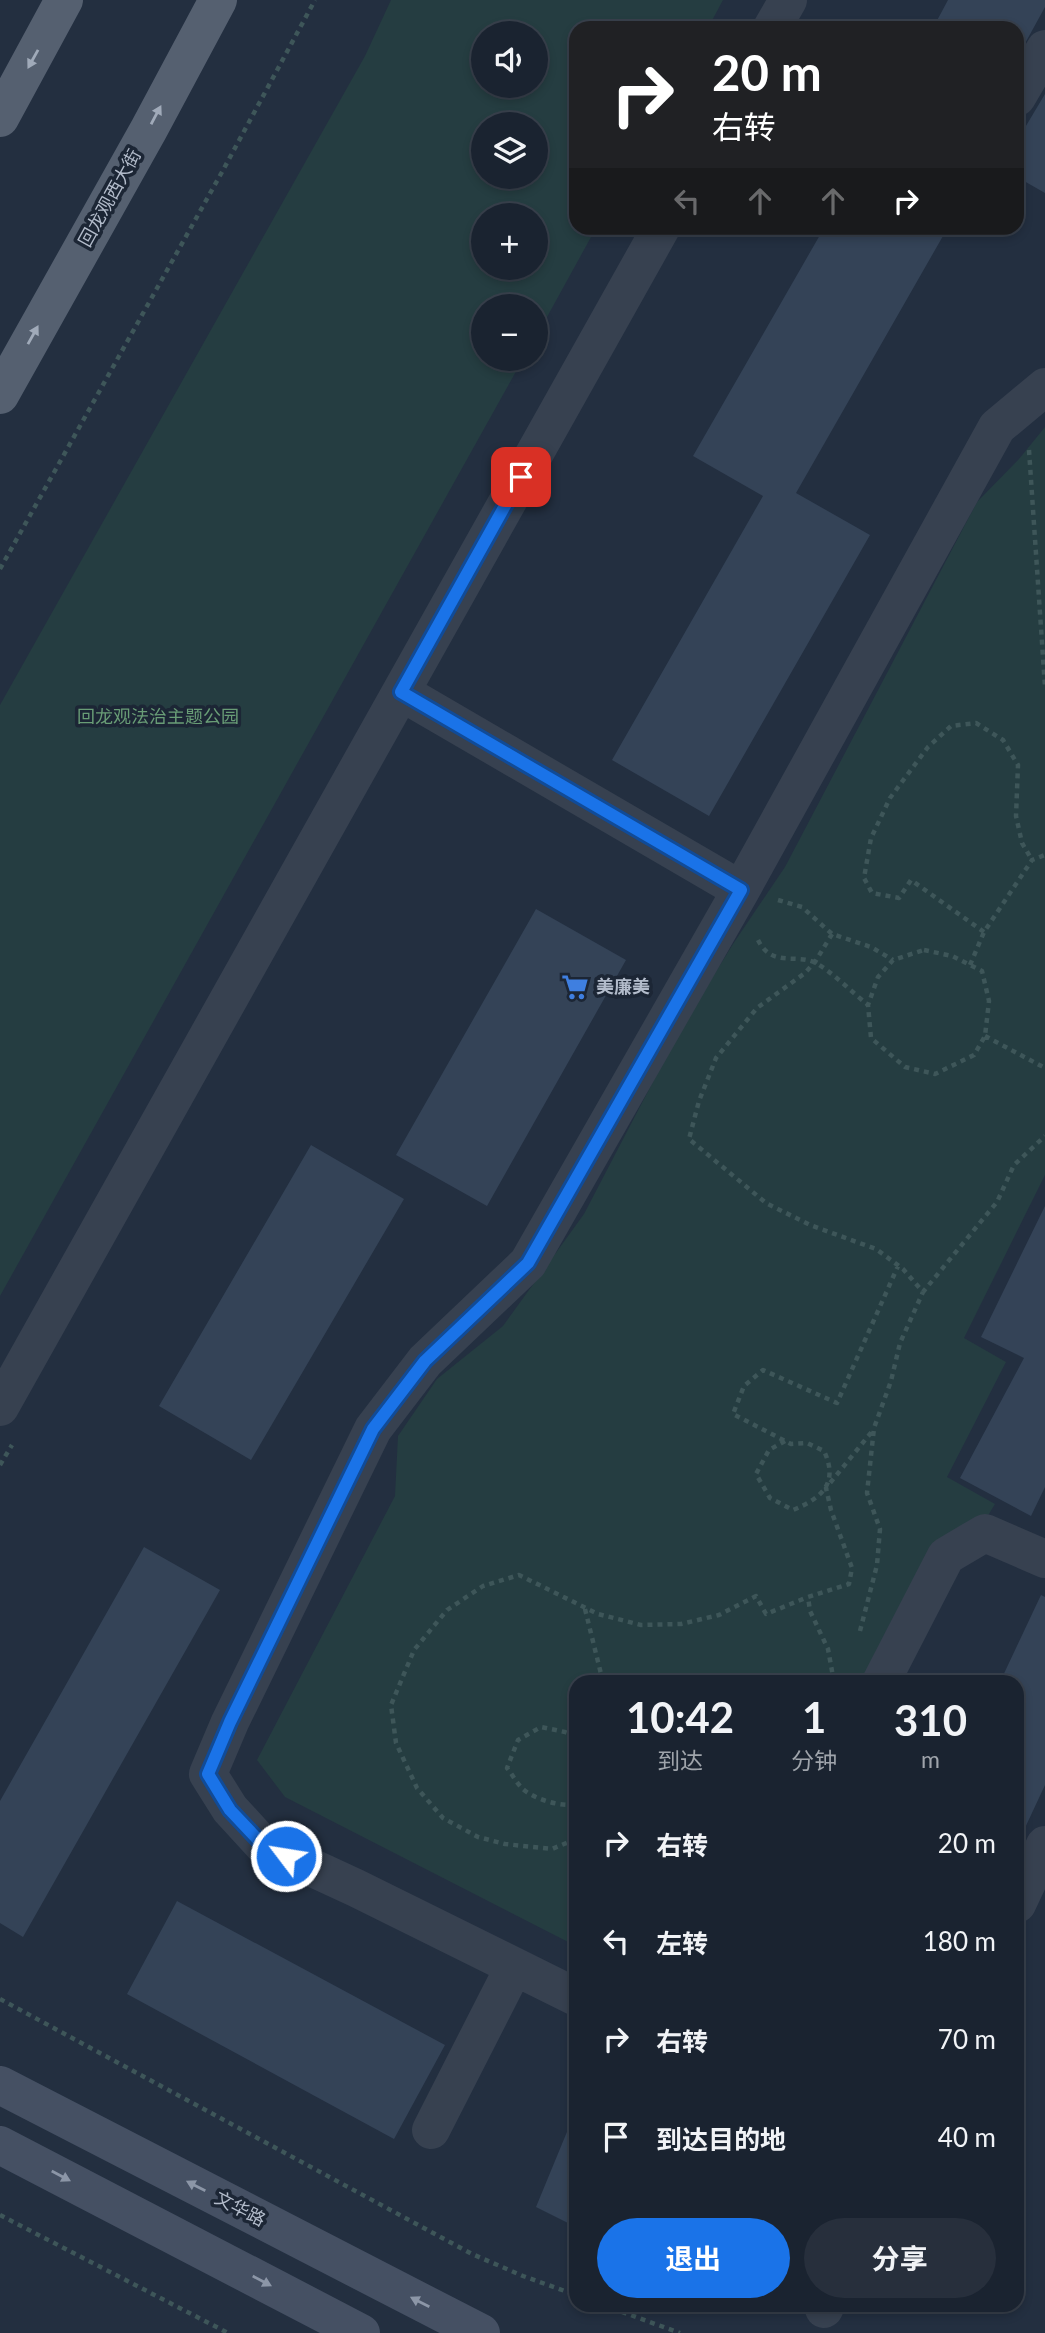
<!DOCTYPE html>
<html lang="zh">
<head>
<meta charset="utf-8">
<style>
	body { margin:0; font-family:Lato,"Noto Sans SC",sans-serif; background:#272f3c; color:#f1f3f6; height:100vh; display:flex; flex-direction:column; font-size:26px; white-space:nowrap }
	* { box-sizing:border-box; margin:0 }
	p { font-size:23px; color:#9fa4ab }
	.icon { flex:none; width:38px; height:38px; fill:none; stroke:currentColor; stroke-width:2; stroke-linecap:round; stroke-linejoin:round }
	.map { position:relative; flex:1; overflow:hidden }
	.sheet { position:absolute; left:569px; top:1675px; width:455px; height:637px; display:flex; flex-direction:column; background:#1a2330; border-radius:21px; box-shadow:0 4px 10px #0003,0 0 0 2px #38404c }
	.sheet>* { flex:none }
	.guide { position:absolute; left:569px; top:21px; width:455px; height:214px; border-radius:21px; box-shadow:0 4px 10px #0003,0 0 0 2px #38404c; background:#202124; color:#fff; overflow:hidden }
	.controls { position:absolute; left:471px; top:21px; display:grid; gap:14px }
	.controls a { display:grid; place-items:center; width:77px; height:77px; border-radius:50%; background:#1a2330; box-shadow:0 4px 10px #0003,0 0 0 2px #38404c; font-size:35px }
	.pin { position:absolute; display:grid; place-items:center; width:60px; height:60px; color:#fff; margin:-30px; border-radius:14px; box-shadow:0 4px 10px #0006 }
	.me { position:absolute; width:77px; margin:-38px; rotate:301deg; stroke-linejoin:round; filter:drop-shadow(0 0 5px #0008) }
	.turn { display:flex; align-items:center; gap:24px; height:147px; padding:0 28px; font-size:32px }
	.turn .icon { width:91px; height:91px; stroke-width:2.5 }
	.turn b { display:block; font-size:49px; line-height:60px }
	.lanes { display:flex; align-items:center; height:66px; padding:0 28px; background:#0003; justify-content:center; gap:35px; direction:ltr }
	.lanes .off { opacity:.35 }
	.eta { display:flex; justify-content:space-evenly; align-items:center; height:119px; text-align:center }
	.eta b { font-size:42px; font-weight:700; line-height:49px }
	.button { display:flex; gap:14px; margin-top:auto; padding:14px 28px }
	.button a { flex:1; height:80px; border-radius:42px; background:#1a73e8; color:#fff; font-size:28px; font-weight:700; line-height:80px; text-align:center }
	.button a+a { background:#272f3c; color:#f1f3f6 }
	ul { padding:0; list-style:none }
	li { display:flex; align-items:center; gap:21px; height:98px; padding:0 28px }
	li div { flex:1 }
	li b { display:block; font-size:26px }
	li em { font-style:normal }
	.map>svg:first-child { display:block }
	.green { fill:#253d41; fill-rule:evenodd }
	.building { fill:#344357 }
	.lines { fill:none; stroke-linecap:round; stroke-linejoin:round }
	.path { stroke:#3e5659; stroke-width:4.5; stroke-dasharray:5 5; stroke-linecap:butt }
	.street { stroke:#374150; stroke-width:38 }
	.secondary { stroke:#455063; stroke-width:38 }
	.primary { stroke:#556070; stroke-width:38 }
	.oneway { fill:#a0aab9 }
	.oneway2 { fill:#8c96a7 }
	.route-casing { stroke:#114b97; stroke-width:18 }
	.route { stroke:#1a73e8; stroke-width:12 }
	.labels { text-anchor:middle; stroke-width:7; stroke-linejoin:round; paint-order:stroke }
	.street-label { font-size:18px; fill:#b3bccb; stroke:#1c2635 }
	.park-label { font-size:18px; fill:#699d76; stroke:#1c2635 }
	.poi-label { font-size:18px; font-weight:bold; fill:#b3bccb; stroke:#1c2635; text-anchor:start }
</style>
</head>
<body>
<div class="map">
<svg width="1045" height="2333" viewBox="0 0 1045 2333">
	<rect width="100%" height="100%" fill="#232f40"/>
	<path class="green" d="M391,0H723L708,28H576V228H596L536,337V306H483V359H523L0,1296V705L365,56ZM483,33H536V86H483ZM483,124H536V177H483ZM483,215H536V268H483Z
		M1045,427V1175L964,1338L1006,1362L947,1477L995,1504L978,1532L871,1682H576V1946L285,1797L257,1760L395,1496L398,1436L437,1379L503,1326L584,1214L680,1030L733,944L785,867L977,502L1019,459Z"/>
	<path class="building" d="M948,0H1045V7L1017,58V28H933Z
		M1045,94V193L1017,177V141Z
		M824,228H928L943,236L796,493L870,535L709,816L612,760L763,496L693,456Z
		M536,909L626,960L487,1206L396,1155Z
		M311,1145L404,1199L251,1460L159,1406Z
		M1045,1206V1487L1031,1516L960,1478L1024,1358L981,1337Z
		M144,1547L220,1590L23,1937L0,1923V1801Z
		M1041,1595L1045,1597V1785L1017,1845V1682H1000Z
		M177,1901L445,2045L394,2139L127,1994Z
		M569,2127L576,2130V2227L536,2207Z"/>
	<g class="lines">
		<path class="path" d="M1029,450L1045,687
			M0,569L222,172L315,0
			M778,900L802,907L832,934L871,947L893,960
			M984,932L911,880L899,898L872,893L864,878L871,838L890,798L928,747L951,726L976,723L1003,740L1018,765L1016,816L1022,843L1032,860
			M832,934L815,962L805,973L757,1008L716,1058L699,1101L689,1139L766,1203L810,1225L876,1249L903,1269L923,1292L997,1202L1014,1165L1045,1136
			M758,940C772,968 796,953 816,963C832,972 853,993 868,1005
			M924,950L952,956L982,971L989,1001L985,1036L974,1055L935,1074L905,1067L871,1038L868,1005L878,977L893,960Z
			M970,965L984,932L1032,860L1045,855
			M985,1036L1045,1068
			M785,1441L769,1450L756,1474L770,1498L793,1510C822,1498 839,1483 824,1451L807,1443L791,1444L733,1414L744,1386L763,1370L837,1403L898,1266
			M0,1465L12,1445
			M585,1609L603,1682
			M860,1631L877,1565L880,1529L867,1493L874,1428L891,1381L900,1343L923,1292
			M834,1682L828,1649L810,1611L808,1597L849,1584L852,1568L831,1510L826,1488L874,1429
			M576,1736L565,1732L541,1727L518,1740L507,1768C512,1774 516,1782 521,1787C530,1798 562,1808 576,1804
			M572,1806L576,1813
			M576,1839L552,1849L505,1844L478,1837L443,1818L417,1788L396,1743L391,1705L414,1650L447,1610L483,1586L519,1575L598,1614L641,1625L681,1624L719,1615L756,1596L766,1614L808,1597
			M0,1999L472,2254L523,2276L576,2295
			M0,2215L228,2333
			M603,2305L680,2333"/>
		<path class="street" d="M772,28L788,0
			M1017,97L1045,49
			M401,692L741,890
			M0,1407L661,228
			M881,1682L946,1556L985,1533L1045,1559
			M1017,1904L1045,1845
			M576,1997L356,1888L263,1845L230,1809L208,1774L230,1722L373,1429L425,1361L528,1263L741,890L997,427L1045,387
			M431,2130L514,1967
			M824,2309L826,2305"/>
		<path class="secondary" d="M0,2085L481,2333
			M0,2145L361,2333"/>
		<path class="primary" d="M0,118L64,0
			M0,395L149,129L218,0"/>
	</g>
	<defs><path id="oneway-solid" d="M-6-.8H1V-3.2L6.5 0L1 3.2V.8H-6Z" transform="scale(1.75)"/></defs>
	<g class="oneway">
		<use href="#oneway-solid" transform="translate(33 59) rotate(119)"/>
		<use href="#oneway-solid" transform="translate(156 115) rotate(-62)"/>
		<use href="#oneway-solid" transform="translate(33 335) rotate(-61)"/>
	</g>
	<g class="oneway2">
		<use href="#oneway-solid" transform="translate(61 2176) rotate(28)"/>
		<use href="#oneway-solid" transform="translate(196 2186) rotate(-153)"/>
		<use href="#oneway-solid" transform="translate(262 2281) rotate(28)"/>
		<use href="#oneway-solid" transform="translate(420 2302) rotate(-153)"/>
	</g>
	<g class="lines">
		<defs>
			<path id="route" d="M286,1856L263,1845L230,1810L208,1774L230,1722L373,1429L425,1361L528,1263L741,890L401,692L521,477"/>
		</defs>
		<use href="#route" class="route-casing"/>
		<use href="#route" class="route"/>
	</g>
	<defs>
		<symbol id="supermarket-bare" viewBox="-9 -9 18 18"><path d="M-6-5.5h2.5l.6 2H6L4.5 2H-2.5L-4.4-4H-6ZM-1.5 3.2a1.3 1.3 0 1 0 .1 0ZM3 3.2a1.3 1.3 0 1 0 .1 0Z" fill="#3f7fe0" stroke="#1c2635" stroke-width="2.5" paint-order="stroke"/></symbol>
	</defs>
	<g fill-rule="evenodd">
		<use href="#supermarket-bare" x="556" y="968" width="38" height="38"/>
	</g>
	<g class="labels">
		<g class="street-label">
			<text transform="translate(110 198) rotate(-61)" y="6">回龙观西大街</text>
			<text transform="translate(240 2209) rotate(27)" y="6">文华路</text>
		</g>
		<g class="park-label">
			<text x="158" y="723">回龙观法治主题公园</text>
		</g>
		<g class="poi-label">
			<text x="596" y="993">美廉美</text>
		</g>
	</g>
</svg>
<div class="controls">
<a><svg class="icon" aria-label="sound" viewBox="0 0 24 24"><path d="M4 9h4l5-4v14l-5-4H4zM17 9q2 3 0 6"/></svg></a>
<a><svg class="icon" aria-label="layers" viewBox="0 0 24 24"><path d="M12 4l9 5-9 5-9-5zM3 14l9 5 9-5"/></svg></a>
<a>+</a>
<a>−</a>
</div>
<div class="pin" style="left:521px;top:477px;background:#d93025"><svg class="icon" aria-label="arrive" viewBox="0 0 24 24"><path d="M6 21V4h12l-3 4 3 4H6"/></svg></div>
<svg class="me" style="left:286px;top:1856px" viewBox="-20 -20 40 40"><circle r="17" fill="#1a73e8" stroke="#fff" stroke-width="3"/><path d="M0-11L8 9 0 5-8 9z" fill="#fff"/></svg>
<div class="guide">
<div class="turn"><svg class="icon" aria-label="right" viewBox="0 0 24 24"><path d="M7 20v-9h11M14 6l5 5-5 5"/></svg><div><b>20 m</b>右转</div></div>
<div class="lanes"><svg class="icon off" aria-label="left" viewBox="0 0 24 24"><path d="M17 20v-9H6M10 6l-5 5 5 5"/></svg><svg class="icon off" aria-label="ahead" viewBox="0 0 24 24"><path d="M12 20V5M6 11l6-6 6 6"/></svg><svg class="icon off" aria-label="ahead" viewBox="0 0 24 24"><path d="M12 20V5M6 11l6-6 6 6"/></svg><svg class="icon" aria-label="right" viewBox="0 0 24 24"><path d="M7 20v-9h11M14 6l5 5-5 5"/></svg></div>
</div>
<section class="sheet">
<div class="eta">
<div><b>10:42</b><p>到达</p></div>
<div><b>1</b><p>分钟</p></div>
<div><b>310</b><p>m</p></div>
</div>
<ul>
<li><svg class="icon" aria-label="right" viewBox="0 0 24 24"><path d="M7 20v-9h11M14 6l5 5-5 5"/></svg><div><b>右转</b></div><em>20 m</em></li>
<li><svg class="icon" aria-label="left" viewBox="0 0 24 24"><path d="M17 20v-9H6M10 6l-5 5 5 5"/></svg><div><b>左转</b></div><em>180 m</em></li>
<li><svg class="icon" aria-label="right" viewBox="0 0 24 24"><path d="M7 20v-9h11M14 6l5 5-5 5"/></svg><div><b>右转</b></div><em>70 m</em></li>
<li><svg class="icon" aria-label="arrive" viewBox="0 0 24 24"><path d="M6 21V4h12l-3 4 3 4H6"/></svg><div><b>到达目的地</b></div><em>40 m</em></li>
</ul>
<div class="button"><a>退出</a><a>分享</a></div>
</section>
</div>
</body>
</html>
